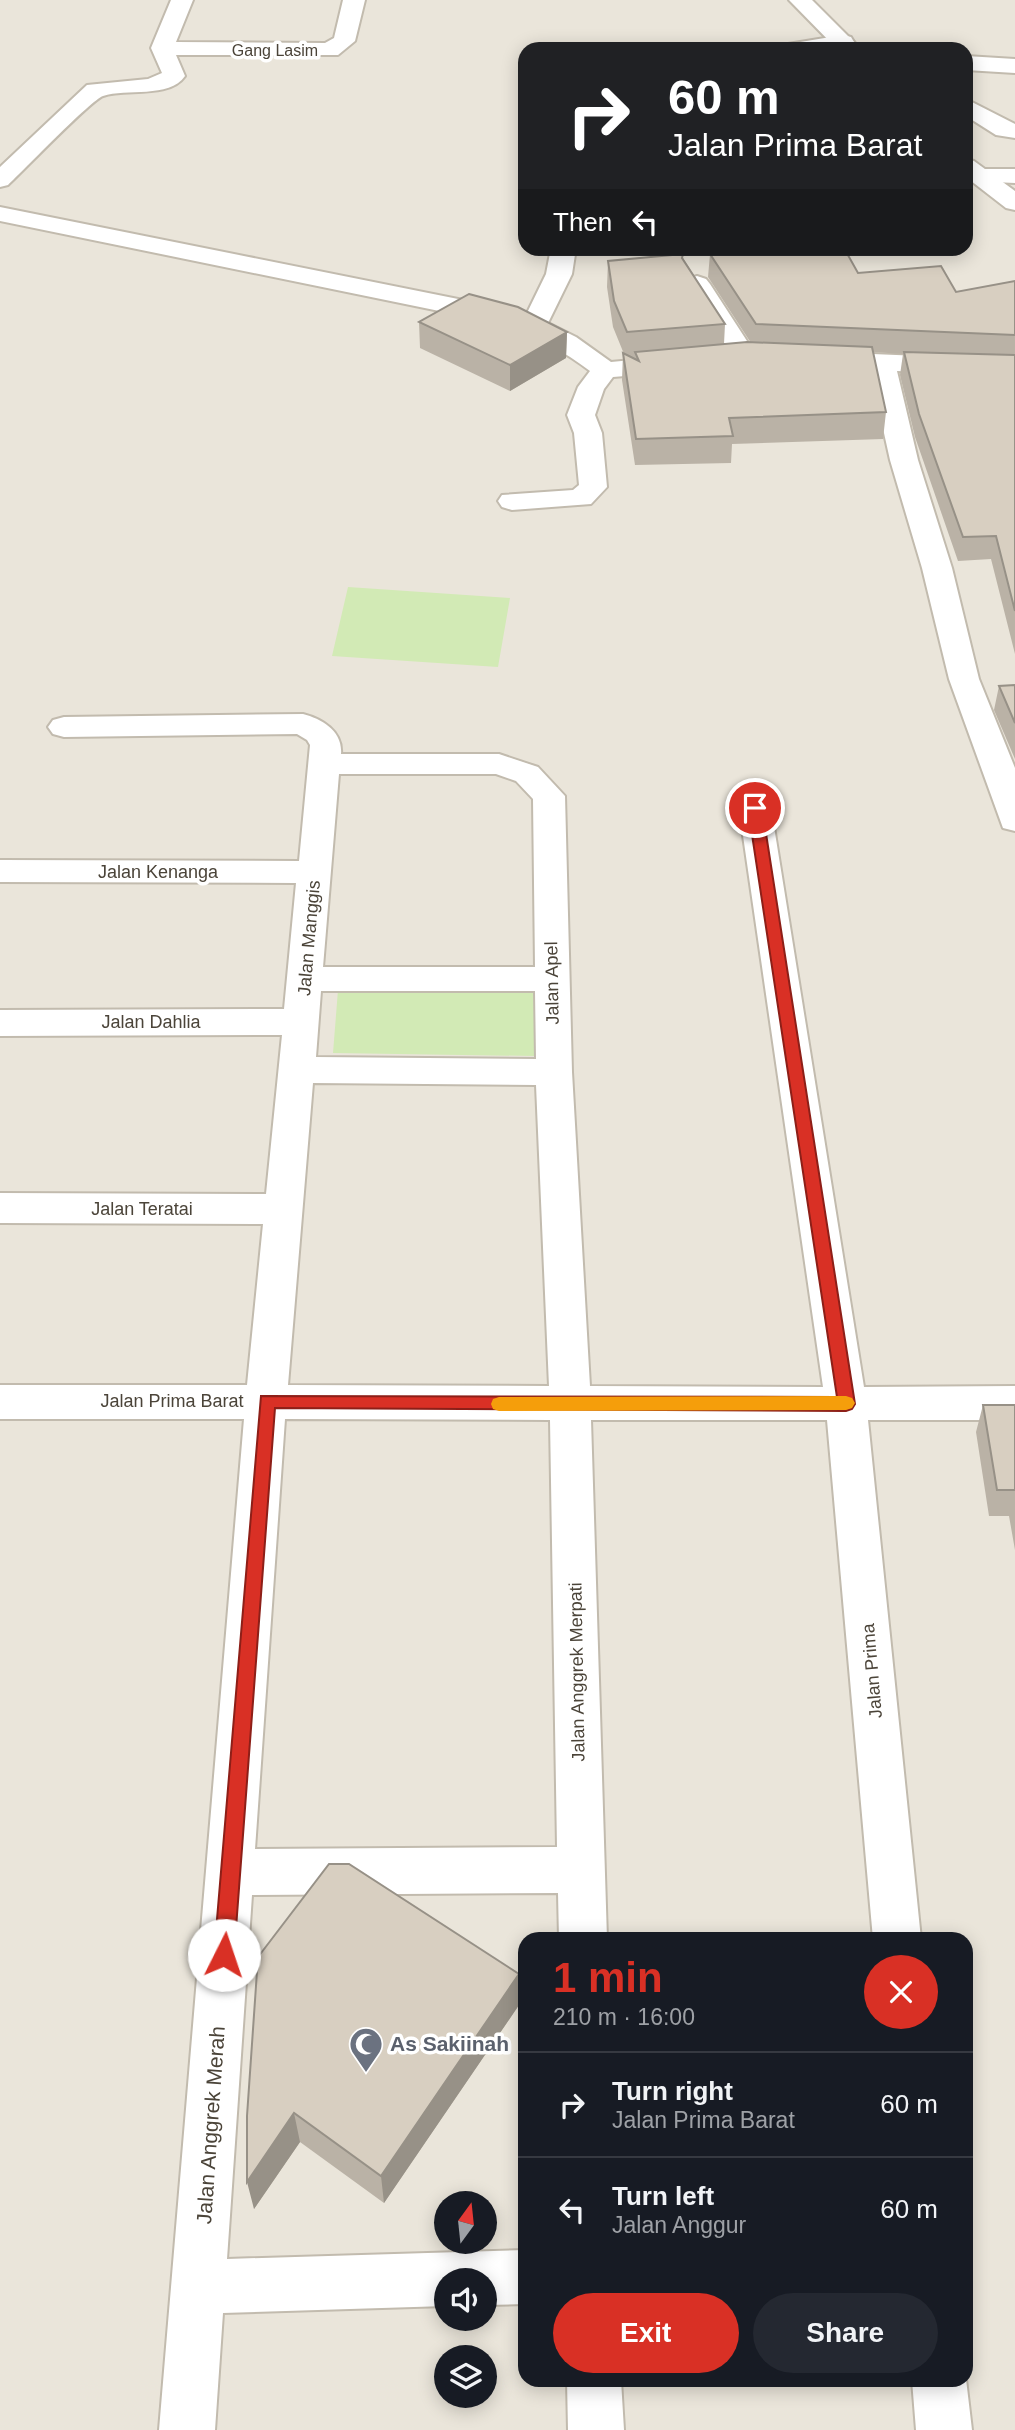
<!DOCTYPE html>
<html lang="en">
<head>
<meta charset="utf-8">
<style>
	body { margin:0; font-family:Arial,sans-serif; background:#242831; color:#f1f3f6; height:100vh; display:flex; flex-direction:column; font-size:26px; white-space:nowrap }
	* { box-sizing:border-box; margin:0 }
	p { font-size:23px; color:#9ea1a6 }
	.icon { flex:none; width:38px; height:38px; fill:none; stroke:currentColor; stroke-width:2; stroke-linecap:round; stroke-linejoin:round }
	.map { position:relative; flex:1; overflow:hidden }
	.panel { position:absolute; left:518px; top:1932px; width:455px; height:455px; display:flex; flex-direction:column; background:#171b24; border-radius:21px; box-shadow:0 4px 18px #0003 }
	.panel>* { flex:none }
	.top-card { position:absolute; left:518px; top:42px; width:455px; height:214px; border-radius:21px; box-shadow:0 4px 18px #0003; background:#202124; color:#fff; overflow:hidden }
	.needle { width:46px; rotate:15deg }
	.fabs { position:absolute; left:434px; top:2191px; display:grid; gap:14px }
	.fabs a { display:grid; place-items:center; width:63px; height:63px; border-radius:50%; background:#171b24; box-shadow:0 4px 18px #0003; font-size:35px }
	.pin { position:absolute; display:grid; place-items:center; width:60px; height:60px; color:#fff; margin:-30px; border:4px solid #fff; border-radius:50%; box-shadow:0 2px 7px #0007 }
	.me { position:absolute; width:77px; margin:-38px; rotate:4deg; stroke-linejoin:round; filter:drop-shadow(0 0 5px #0008) }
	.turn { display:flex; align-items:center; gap:24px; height:147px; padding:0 35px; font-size:32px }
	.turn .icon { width:91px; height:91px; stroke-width:2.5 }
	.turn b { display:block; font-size:49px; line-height:60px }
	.then { display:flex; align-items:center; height:66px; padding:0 35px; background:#0003; gap:14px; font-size:26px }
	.round { display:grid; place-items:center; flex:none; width:74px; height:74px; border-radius:37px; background:#242831 }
	.head { display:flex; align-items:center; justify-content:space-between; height:119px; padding:0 35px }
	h1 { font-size:42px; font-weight:600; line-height:52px; color:#d93025 }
	.button { display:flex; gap:14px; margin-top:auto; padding:14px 35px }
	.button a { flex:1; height:80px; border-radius:42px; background:#d93025; color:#fff; font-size:28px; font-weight:600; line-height:80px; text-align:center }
	.button a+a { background:#242831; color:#f1f3f6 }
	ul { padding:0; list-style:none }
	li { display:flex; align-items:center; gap:21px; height:105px; padding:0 35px; border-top:2px solid #363941 }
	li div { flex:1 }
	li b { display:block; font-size:26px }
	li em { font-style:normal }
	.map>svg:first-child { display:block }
	.residential { fill:#eae5da; fill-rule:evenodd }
	.green { fill:#d2eab5 }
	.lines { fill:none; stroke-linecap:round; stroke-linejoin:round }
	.minor-casing { stroke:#c2bbae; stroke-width:4 }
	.tertiary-casing { stroke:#c2bbae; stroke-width:4 }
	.minor { fill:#fff; fill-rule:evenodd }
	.tertiary { fill:#fff; fill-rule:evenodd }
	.wall { fill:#bab2a6 }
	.shaded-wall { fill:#979187 }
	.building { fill:#d8cfc1; stroke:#979187; stroke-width:2 }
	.route { fill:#d93025; stroke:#8d1f18; stroke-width:2 }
	.slow { fill:#f59e0b }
	.labels { text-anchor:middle; stroke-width:7; stroke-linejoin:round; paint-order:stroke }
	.far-street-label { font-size:16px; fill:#4b4439; stroke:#fff }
	.street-label { font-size:18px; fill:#4b4439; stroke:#fff }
	.near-worship-label { font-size:21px; font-weight:bold; fill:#5b616d; stroke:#fff; text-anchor:start }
	.near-street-label { font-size:21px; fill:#4b4439; stroke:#fff }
</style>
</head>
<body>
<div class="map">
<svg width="1015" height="2430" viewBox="0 0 1015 2430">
	<rect width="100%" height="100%" fill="#f6f3ec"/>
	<path class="residential" d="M0,0H1015V2430H0ZM525,49H966V248H525ZM525,1939H966V2380H525ZM446,2203H485V2242H446ZM446,2280H485V2319H446ZM446,2357H485V2396H446Z"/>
	<path class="green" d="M348,587L510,598L498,667L332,656Z
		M338,990L536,992L535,1056L333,1053Z"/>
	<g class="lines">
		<defs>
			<path id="minor" d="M171,0H193L176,42L325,43L334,38L343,0H365L355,41L338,55H176L185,76C169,99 126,88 103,96C91,100 23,171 8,185L0,187V167L87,85L148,79L162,73L151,48Z
				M843,35L851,37L854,42L851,47L785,49L788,44Z
				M966,56L1015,59V73L966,70Z
				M966,99L1015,124V138L996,135L966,116Z
				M980,169H1015V183L972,181L968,176L972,171Z
				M0,207L498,307L526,315L546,274L551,248H576L572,274L548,323L576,337L611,362L674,356L683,358L687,364L683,370L674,372L613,377L604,389L595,415L602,433L607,487L591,504L512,510L502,507L498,501L502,495L573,490L579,485L574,433L567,415L578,387L590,371C560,348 529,333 493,322L0,221Z
				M697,276L706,279L710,284L758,358L754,364L745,366L736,364L732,358L684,284L688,279Z
				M825,352L1015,360V376L897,371L918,460L952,568L979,679L1015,768V831L1003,828L949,679L922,568L890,460L870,370L816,366L812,360L816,354Z
				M303,714C322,719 343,731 341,754H499L538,767L565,796L572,1072L590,1386L823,1387L739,808L743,800L755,797L767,800L771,808L864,1387L1015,1386V1420H868L921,1939H873L827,1420H591L607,1939H559L558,1893L252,1895L227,2259L525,2250V2304L485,2305V2280H446V2306L223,2313L215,2430H159L244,1419H0V1385H247L263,1224L0,1223V1193L266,1194L282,1035L0,1036V1010L284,1009L296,883L0,882V860L299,861L310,745L307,740L297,734L64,737L53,734L48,727L53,720L64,717ZM339,774H496L516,781L533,799L535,967H323ZM321,991H535L536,1059L316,1057ZM313,1083L536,1085L549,1386L288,1385ZM285,1419L550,1420L557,1847L255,1849Z
				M966,2379L972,2430H916L912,2380Z
				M567,2380H621L624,2430H568Z"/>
			<path id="tertiary" d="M789,0H812L861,49H837Z
				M966,159L974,161L1015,191V210L1006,208L966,177Z"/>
		</defs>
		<use href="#minor" class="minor-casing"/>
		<use href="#tertiary" class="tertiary-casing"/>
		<use href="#minor" class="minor"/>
		<use href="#tertiary" class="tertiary"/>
	</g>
	<path class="wall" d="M718,248H844L858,273L956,292L1015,281V654L991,559L958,561L915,437L900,375L903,354L873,352L886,412L883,439L732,444L731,463L635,465L622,380L623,353L624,354L613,327L607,287L608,261L683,258L725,324L724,344L751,343L708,277L710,254H720Z
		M419,322L567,332L566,358L510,391L420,348Z
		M1015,685V759L994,710L999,686Z
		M983,1405H1015V1550L1009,1516H989L976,1432Z
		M519,1974V2005L384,2203L300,2142L254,2209L247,2116Z"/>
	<path class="shaded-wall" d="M567,332L566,358L510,391V365Z
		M519,1974V2005L384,2203L381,2176Z
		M294,2113L300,2142L254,2209L247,2182Z"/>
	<path class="building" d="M732,248H844L858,273L941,266L956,292L1015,281V335L756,324L710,254L734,252Z
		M683,254L682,258L725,324L627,332L614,301L608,261Z
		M469,294L518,307L567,332L510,365L419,322Z
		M747,342L872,347L886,412L729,418L733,436L636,439L623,353L639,361L635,352Z
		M904,352L1015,355V611L996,536L963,537L919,414Z
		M1015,685V723L999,686Z
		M983,1405H1015V1490H997Z
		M329,1864H349L519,1974L381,2176L294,2113L247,2182V2116L258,1957Z"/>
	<path class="route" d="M755,804L762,808L855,1404L852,1409L846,1411L275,1408L234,1955L231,1962L224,1965L217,1962L214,1955L261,1396L837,1397L748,808Z"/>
	<path class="slow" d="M846,1396L852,1398L855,1403L852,1408L846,1410L499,1411L493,1409L491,1404L493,1399L499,1397Z"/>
	<defs>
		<symbol id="mosque-pin" viewBox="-11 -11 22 30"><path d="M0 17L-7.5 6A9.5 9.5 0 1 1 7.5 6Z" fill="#6b7280" stroke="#fff"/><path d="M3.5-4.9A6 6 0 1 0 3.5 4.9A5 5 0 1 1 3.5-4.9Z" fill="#fff"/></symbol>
	</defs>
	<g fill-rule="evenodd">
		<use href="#mosque-pin" x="347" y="2025" width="38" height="52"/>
	</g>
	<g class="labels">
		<g class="far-street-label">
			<text x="275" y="56">Gang Lasim</text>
		</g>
		<g class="street-label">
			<text x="158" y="878">Jalan Kenanga</text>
			<text transform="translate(309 938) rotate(-85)" y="6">Jalan Manggis</text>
			<text transform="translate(552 983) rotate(-91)" y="6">Jalan Apel</text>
			<text x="151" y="1028">Jalan Dahlia</text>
			<text x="142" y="1215">Jalan Teratai</text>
			<text x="172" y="1407">Jalan Prima Barat</text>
			<text transform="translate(872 1671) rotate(-95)" y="6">Jalan Prima</text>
			<text transform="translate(577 1672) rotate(-91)" y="6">Jalan Anggrek Merpati</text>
		</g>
		<g class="near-worship-label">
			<text x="390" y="2051">As Sakiinah</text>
		</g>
		<g class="near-street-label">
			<text transform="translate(211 2125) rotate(-86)" y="7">Jalan Anggrek Merah</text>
		</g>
	</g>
</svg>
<div class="fabs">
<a><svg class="needle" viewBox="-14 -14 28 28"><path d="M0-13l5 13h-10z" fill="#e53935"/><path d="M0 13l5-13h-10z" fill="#9ea1a6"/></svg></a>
<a><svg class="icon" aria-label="sound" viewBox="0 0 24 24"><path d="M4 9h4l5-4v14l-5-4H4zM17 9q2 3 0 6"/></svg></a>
<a><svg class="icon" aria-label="layers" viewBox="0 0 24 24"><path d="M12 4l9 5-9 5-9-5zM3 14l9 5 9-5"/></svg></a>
</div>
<div class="pin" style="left:755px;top:808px;background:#d93025"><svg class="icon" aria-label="arrive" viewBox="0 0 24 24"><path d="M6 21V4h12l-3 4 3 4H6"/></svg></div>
<svg class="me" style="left:224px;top:1955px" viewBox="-20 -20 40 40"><circle r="19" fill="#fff"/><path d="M0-13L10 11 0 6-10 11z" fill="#d93025"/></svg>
<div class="top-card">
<div class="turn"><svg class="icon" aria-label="right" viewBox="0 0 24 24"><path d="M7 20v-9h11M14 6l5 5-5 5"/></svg><div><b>60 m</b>Jalan Prima Barat</div></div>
<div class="then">Then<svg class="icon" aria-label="left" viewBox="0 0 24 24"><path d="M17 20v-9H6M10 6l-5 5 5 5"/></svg></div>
</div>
<section class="panel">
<div class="head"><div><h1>1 min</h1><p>210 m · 16:00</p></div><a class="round" style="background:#d93025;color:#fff"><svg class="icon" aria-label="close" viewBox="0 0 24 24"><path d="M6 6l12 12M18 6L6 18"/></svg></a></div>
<ul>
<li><svg class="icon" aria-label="right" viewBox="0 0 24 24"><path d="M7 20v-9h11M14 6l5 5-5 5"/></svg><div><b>Turn right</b><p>Jalan Prima Barat</p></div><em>60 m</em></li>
<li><svg class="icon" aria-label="left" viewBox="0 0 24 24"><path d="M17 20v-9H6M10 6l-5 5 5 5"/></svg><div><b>Turn left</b><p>Jalan Anggur</p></div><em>60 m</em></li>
</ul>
<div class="button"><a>Exit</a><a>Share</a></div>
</section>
</div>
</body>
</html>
